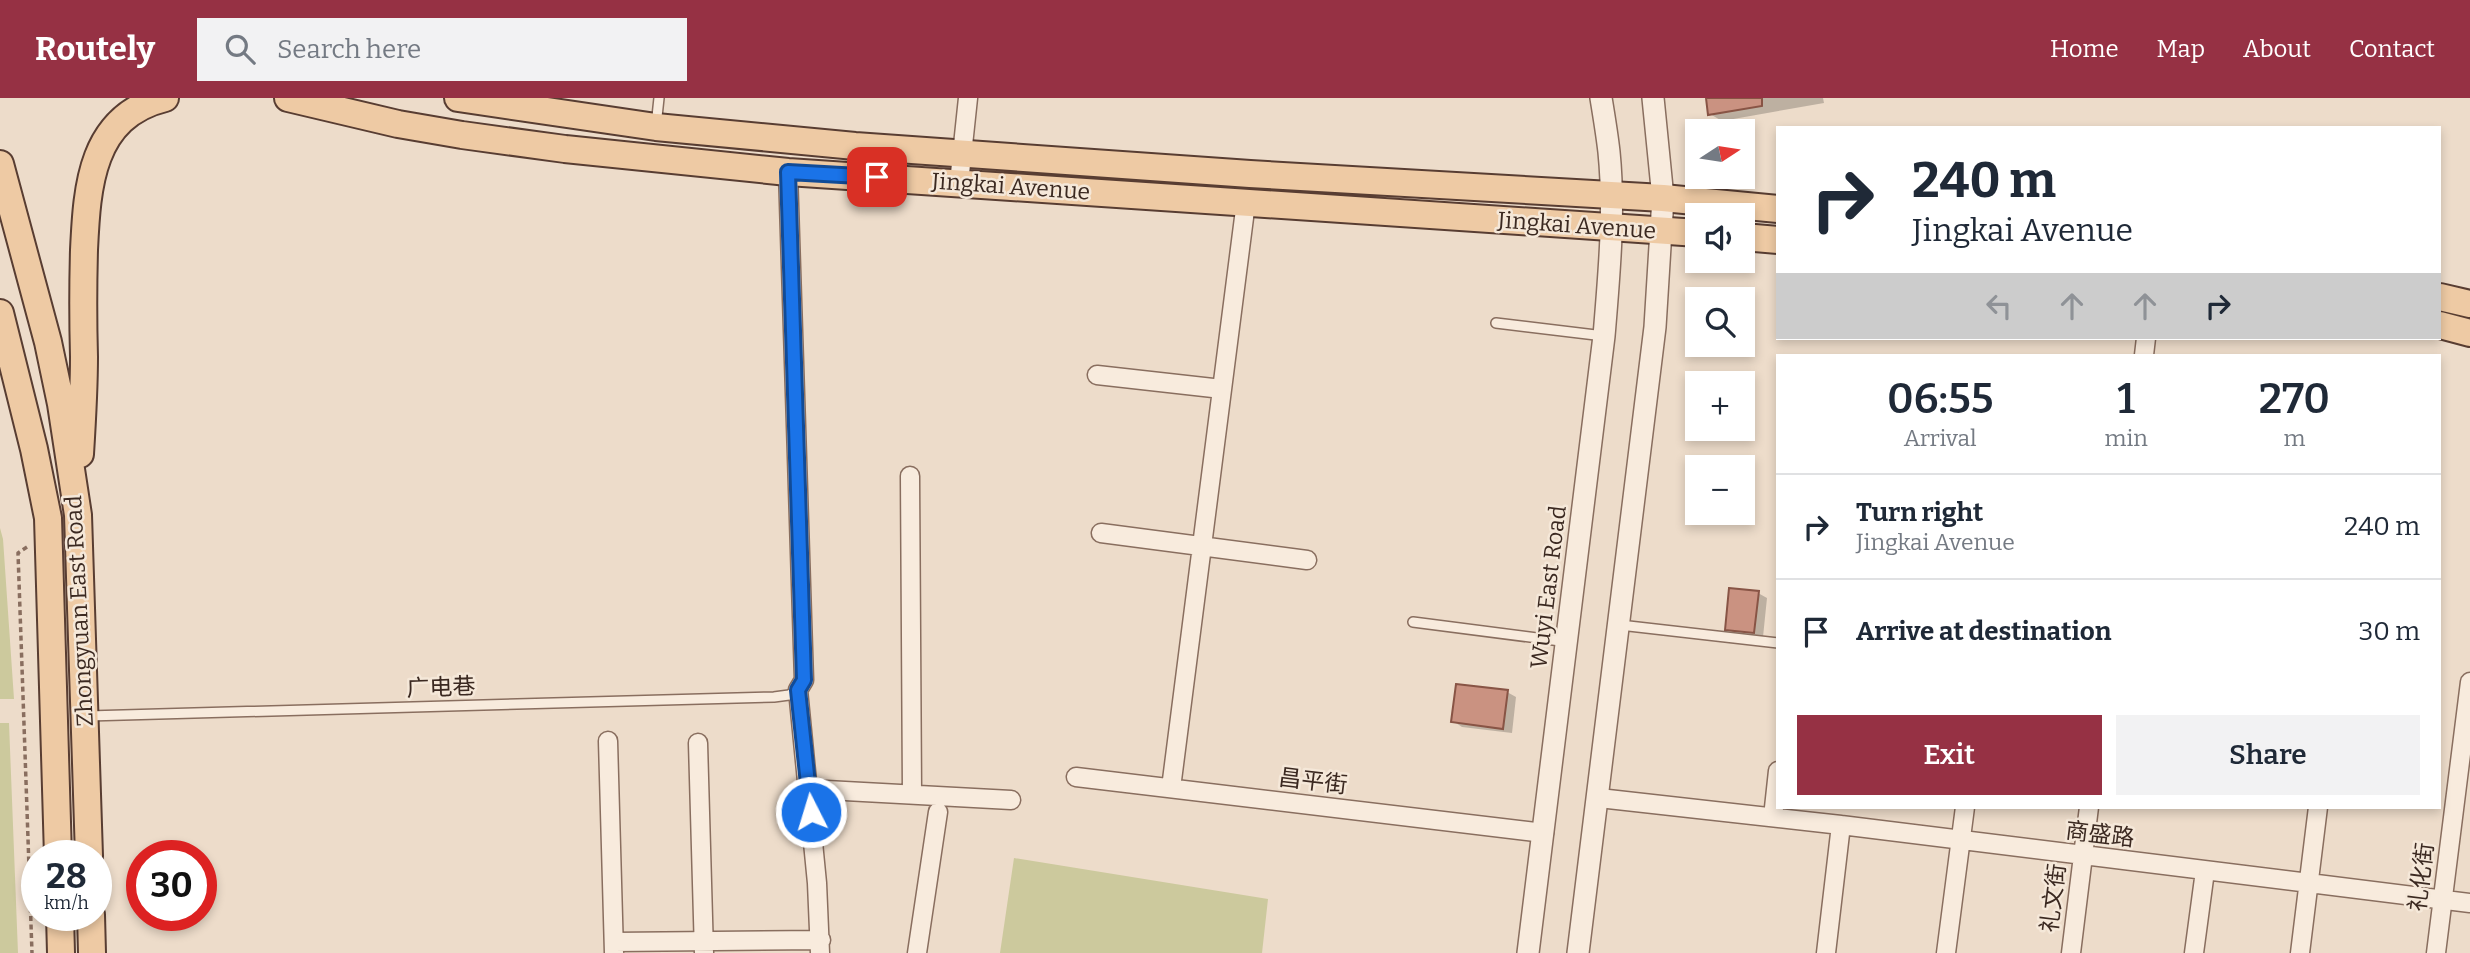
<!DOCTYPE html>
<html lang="en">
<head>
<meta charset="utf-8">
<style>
	body { margin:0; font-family:Bitter,"Noto Sans SC",serif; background:#f2f2f3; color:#1f2937; height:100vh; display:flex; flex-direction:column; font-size:26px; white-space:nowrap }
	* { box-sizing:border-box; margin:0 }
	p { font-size:23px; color:#747a83 }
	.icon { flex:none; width:38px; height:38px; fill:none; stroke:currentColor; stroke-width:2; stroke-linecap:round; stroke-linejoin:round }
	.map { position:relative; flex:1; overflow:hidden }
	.side { position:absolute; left:1776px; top:256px; width:665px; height:455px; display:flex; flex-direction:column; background:#fff; border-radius:0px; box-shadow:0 4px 10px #0003 }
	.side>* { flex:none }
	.guide { position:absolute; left:1776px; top:28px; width:665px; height:214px; border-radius:0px; box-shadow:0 4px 10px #0003; background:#fff; color:#1f2937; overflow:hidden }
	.needle { width:46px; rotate:78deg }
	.fabs { position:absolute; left:1685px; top:21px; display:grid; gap:14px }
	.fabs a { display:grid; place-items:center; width:70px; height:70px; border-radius:0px; background:#fff; box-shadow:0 4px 10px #0003; font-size:35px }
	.speed { position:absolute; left:21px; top:742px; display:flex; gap:14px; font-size:35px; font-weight:700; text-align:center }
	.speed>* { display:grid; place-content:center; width:91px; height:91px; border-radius:50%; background:#fff; box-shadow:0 4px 10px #0003; line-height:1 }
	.speed small { font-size:18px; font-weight:400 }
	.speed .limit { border:10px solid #d22; background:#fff; color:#111 }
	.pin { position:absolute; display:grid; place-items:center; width:60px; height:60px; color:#fff; margin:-30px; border-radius:14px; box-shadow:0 4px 10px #0006 }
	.me { position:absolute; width:77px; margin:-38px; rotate:355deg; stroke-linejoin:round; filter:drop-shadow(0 0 5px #0008) }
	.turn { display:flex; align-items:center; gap:24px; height:147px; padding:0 21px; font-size:32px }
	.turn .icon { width:91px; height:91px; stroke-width:2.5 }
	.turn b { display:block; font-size:49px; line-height:60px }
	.lanes { display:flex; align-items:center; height:66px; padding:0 21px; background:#0003; justify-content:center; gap:35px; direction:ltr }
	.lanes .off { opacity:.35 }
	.eta { display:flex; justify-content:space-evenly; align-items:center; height:119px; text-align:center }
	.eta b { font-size:42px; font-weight:600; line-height:49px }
	.cta { display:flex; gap:14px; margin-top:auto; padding:14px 21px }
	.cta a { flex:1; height:80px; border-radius:0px; background:#963144; color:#fff; font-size:28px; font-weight:600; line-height:80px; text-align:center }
	.cta a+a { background:#f2f2f3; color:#1f2937 }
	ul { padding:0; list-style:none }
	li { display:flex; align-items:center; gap:21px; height:105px; padding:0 21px; border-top:2px solid #e0e1e3 }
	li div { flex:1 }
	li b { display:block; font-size:26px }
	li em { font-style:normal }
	header { display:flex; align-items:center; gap:42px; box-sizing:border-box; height:98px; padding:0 35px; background:#963144; color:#fff }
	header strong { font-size:33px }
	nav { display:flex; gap:38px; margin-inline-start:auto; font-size:24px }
	.search { width:490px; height:63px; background:#f2f2f3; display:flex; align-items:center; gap:18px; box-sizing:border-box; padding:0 24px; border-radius:0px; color:#747a83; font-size:26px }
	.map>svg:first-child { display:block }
	.green { fill:#ccc99d }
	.shadow { fill:#0003 }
	.building { fill:#ca9281; stroke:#885445; stroke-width:2 }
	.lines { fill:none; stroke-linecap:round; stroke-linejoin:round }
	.service-casing { stroke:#896e5f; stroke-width:12 }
	.minor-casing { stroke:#896e5f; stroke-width:21 }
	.tertiary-casing { stroke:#896e5f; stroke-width:24 }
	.primary-casing { stroke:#583d32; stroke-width:30 }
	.path { stroke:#896e5f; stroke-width:3.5; stroke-dasharray:5 3.5; stroke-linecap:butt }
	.service { stroke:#f8ebdd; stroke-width:9 }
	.minor { stroke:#f8ebdd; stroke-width:18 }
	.tertiary { stroke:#f8ebdd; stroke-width:21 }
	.primary { stroke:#eecaa4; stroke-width:26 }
	.route-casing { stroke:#114b97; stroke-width:18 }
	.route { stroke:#1a73e8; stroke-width:12 }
	.labels { text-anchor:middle; stroke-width:5; stroke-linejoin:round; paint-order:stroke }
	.street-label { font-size:23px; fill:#3b2921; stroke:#f5e8d9 }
</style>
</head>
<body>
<header>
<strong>Routely</strong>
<div class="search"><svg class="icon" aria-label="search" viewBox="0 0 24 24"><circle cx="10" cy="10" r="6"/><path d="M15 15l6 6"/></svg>Search here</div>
<nav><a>Home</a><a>Map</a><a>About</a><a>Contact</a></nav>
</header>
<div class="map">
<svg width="2470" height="855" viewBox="0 0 2470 855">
	<rect width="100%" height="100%" fill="#eddcca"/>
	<path class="green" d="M0,430L3,441L14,601H0Z
		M0,625H9L18,855H0Z
		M1014,760L1268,801L1262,855H1000Z"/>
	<path class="shadow" d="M1707,0H1823L1824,5L1722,23L1710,16Z
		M1758,495L1767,500L1763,539L1736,536L1727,531Z
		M1507,594L1516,599L1512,635L1462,629L1453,623Z"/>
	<path class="building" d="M1706,0H1762V8L1708,17Z
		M1729,490L1759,493L1754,535L1725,532Z
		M1456,586L1508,592L1503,631L1451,624Z"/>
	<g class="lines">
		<defs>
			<path id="service" d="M656,28L659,0
				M1496,225L1604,238
				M1413,524L1568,544
				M1620,527L1778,545
				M88,618L774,599L789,597L798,592"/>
			<path id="minor" d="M788,74L804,582L798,592L817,785L820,855
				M959,85L968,0
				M2144,257L2146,240
				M1097,277L1222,291
				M910,378L912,695
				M1101,435L1307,462
				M608,643L614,855
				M698,645L704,855
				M1076,679L1544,735
				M1171,690L1246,104
				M808,691L1011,702
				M1599,700L1841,727L2470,805
				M1773,719L1778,673
				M614,844L821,842
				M917,855L938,714
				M1826,855L1841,727
				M1946,855L1965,709
				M2071,855L2089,709
				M2194,855L2205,773
				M2300,855L2318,709
				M2436,855L2470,584"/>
			<path id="tertiary" d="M1528,855L1604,238C1609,178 1615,114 1609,54C1607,36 1604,18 1601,0
				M1578,855L1655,229L1663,100L1653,0"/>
			<path id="primary" d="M288,0L398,26L462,37L565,51L788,74L1698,135
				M458,0L656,29L855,48L1250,76L1663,100L1778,111
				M0,66L48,244L61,306L78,417L89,758
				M1743,139L1778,142
				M2440,199L2470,206
				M0,215L34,351L48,420L58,758
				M2440,227L2470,235
				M80,356C82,324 84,291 84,259C83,223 83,188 84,152C87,88 91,18 165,0
				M60,817L61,855
				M91,817L92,855"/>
		</defs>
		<use href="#service" class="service-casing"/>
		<use href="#minor" class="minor-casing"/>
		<use href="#tertiary" class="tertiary-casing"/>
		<use href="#primary" class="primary-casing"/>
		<path class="path" d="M27,449L18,455L32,855"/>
		<use href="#service" class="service"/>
		<use href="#minor" class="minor"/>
		<use href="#tertiary" class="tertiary"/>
		<use href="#primary" class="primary"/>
	</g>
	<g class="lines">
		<defs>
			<path id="route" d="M811,714L798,592L804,582L788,74L877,79"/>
		</defs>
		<use href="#route" class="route-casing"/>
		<use href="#route" class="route"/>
	</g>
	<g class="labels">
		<g class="street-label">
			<text transform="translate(1011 88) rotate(4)" y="8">Jingkai Avenue</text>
			<text transform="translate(1577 127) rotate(4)" y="8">Jingkai Avenue</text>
			<text transform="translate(1548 489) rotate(-83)" y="8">Wuyi East Road</text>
			<text transform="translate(79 513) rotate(-93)" y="8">Zhongyuan East Road</text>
			<text transform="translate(441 589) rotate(-2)" y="8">广电巷</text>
			<text transform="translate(1313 683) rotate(7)" y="8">昌平街</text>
			<text transform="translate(2100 736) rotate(7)" y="8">商盛路</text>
			<text transform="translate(2421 779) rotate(-83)" y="8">礼化街</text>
			<text transform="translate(2053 800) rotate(-83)" y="8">礼文街</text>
		</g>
	</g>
</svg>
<div class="fabs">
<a><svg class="needle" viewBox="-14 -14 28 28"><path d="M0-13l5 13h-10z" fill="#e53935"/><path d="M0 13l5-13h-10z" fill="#747a83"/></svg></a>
<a><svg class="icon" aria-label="sound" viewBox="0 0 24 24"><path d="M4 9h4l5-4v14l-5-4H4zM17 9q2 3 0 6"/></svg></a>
<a><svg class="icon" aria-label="search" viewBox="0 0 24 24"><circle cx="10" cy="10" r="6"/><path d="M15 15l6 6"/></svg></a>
<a>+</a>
<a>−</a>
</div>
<div class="speed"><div>28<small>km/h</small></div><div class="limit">30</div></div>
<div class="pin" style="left:877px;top:79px;background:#d93025"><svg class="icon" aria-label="arrive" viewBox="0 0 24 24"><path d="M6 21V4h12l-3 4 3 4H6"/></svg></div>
<svg class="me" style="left:811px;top:714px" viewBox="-20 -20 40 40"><circle r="17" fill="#1a73e8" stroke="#fff" stroke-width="3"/><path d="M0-11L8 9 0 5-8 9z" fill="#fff"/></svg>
<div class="guide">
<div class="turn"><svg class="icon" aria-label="right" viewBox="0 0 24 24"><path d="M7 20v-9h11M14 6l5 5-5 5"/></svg><div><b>240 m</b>Jingkai Avenue</div></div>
<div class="lanes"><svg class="icon off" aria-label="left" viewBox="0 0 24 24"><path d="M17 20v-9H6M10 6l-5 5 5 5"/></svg><svg class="icon off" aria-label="ahead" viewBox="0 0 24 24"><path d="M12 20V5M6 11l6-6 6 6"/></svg><svg class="icon off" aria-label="ahead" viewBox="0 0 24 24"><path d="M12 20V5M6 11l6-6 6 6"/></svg><svg class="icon" aria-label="right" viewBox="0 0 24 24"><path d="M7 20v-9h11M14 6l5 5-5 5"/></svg></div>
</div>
<section class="side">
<div class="eta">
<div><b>06:55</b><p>Arrival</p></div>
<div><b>1</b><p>min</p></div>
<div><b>270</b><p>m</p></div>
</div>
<ul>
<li><svg class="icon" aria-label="right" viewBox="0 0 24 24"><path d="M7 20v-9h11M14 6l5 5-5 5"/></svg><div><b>Turn right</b><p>Jingkai Avenue</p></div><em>240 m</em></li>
<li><svg class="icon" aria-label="arrive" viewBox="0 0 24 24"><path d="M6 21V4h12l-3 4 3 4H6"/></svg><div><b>Arrive at destination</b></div><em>30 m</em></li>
</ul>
<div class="cta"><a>Exit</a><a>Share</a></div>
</section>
</div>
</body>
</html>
